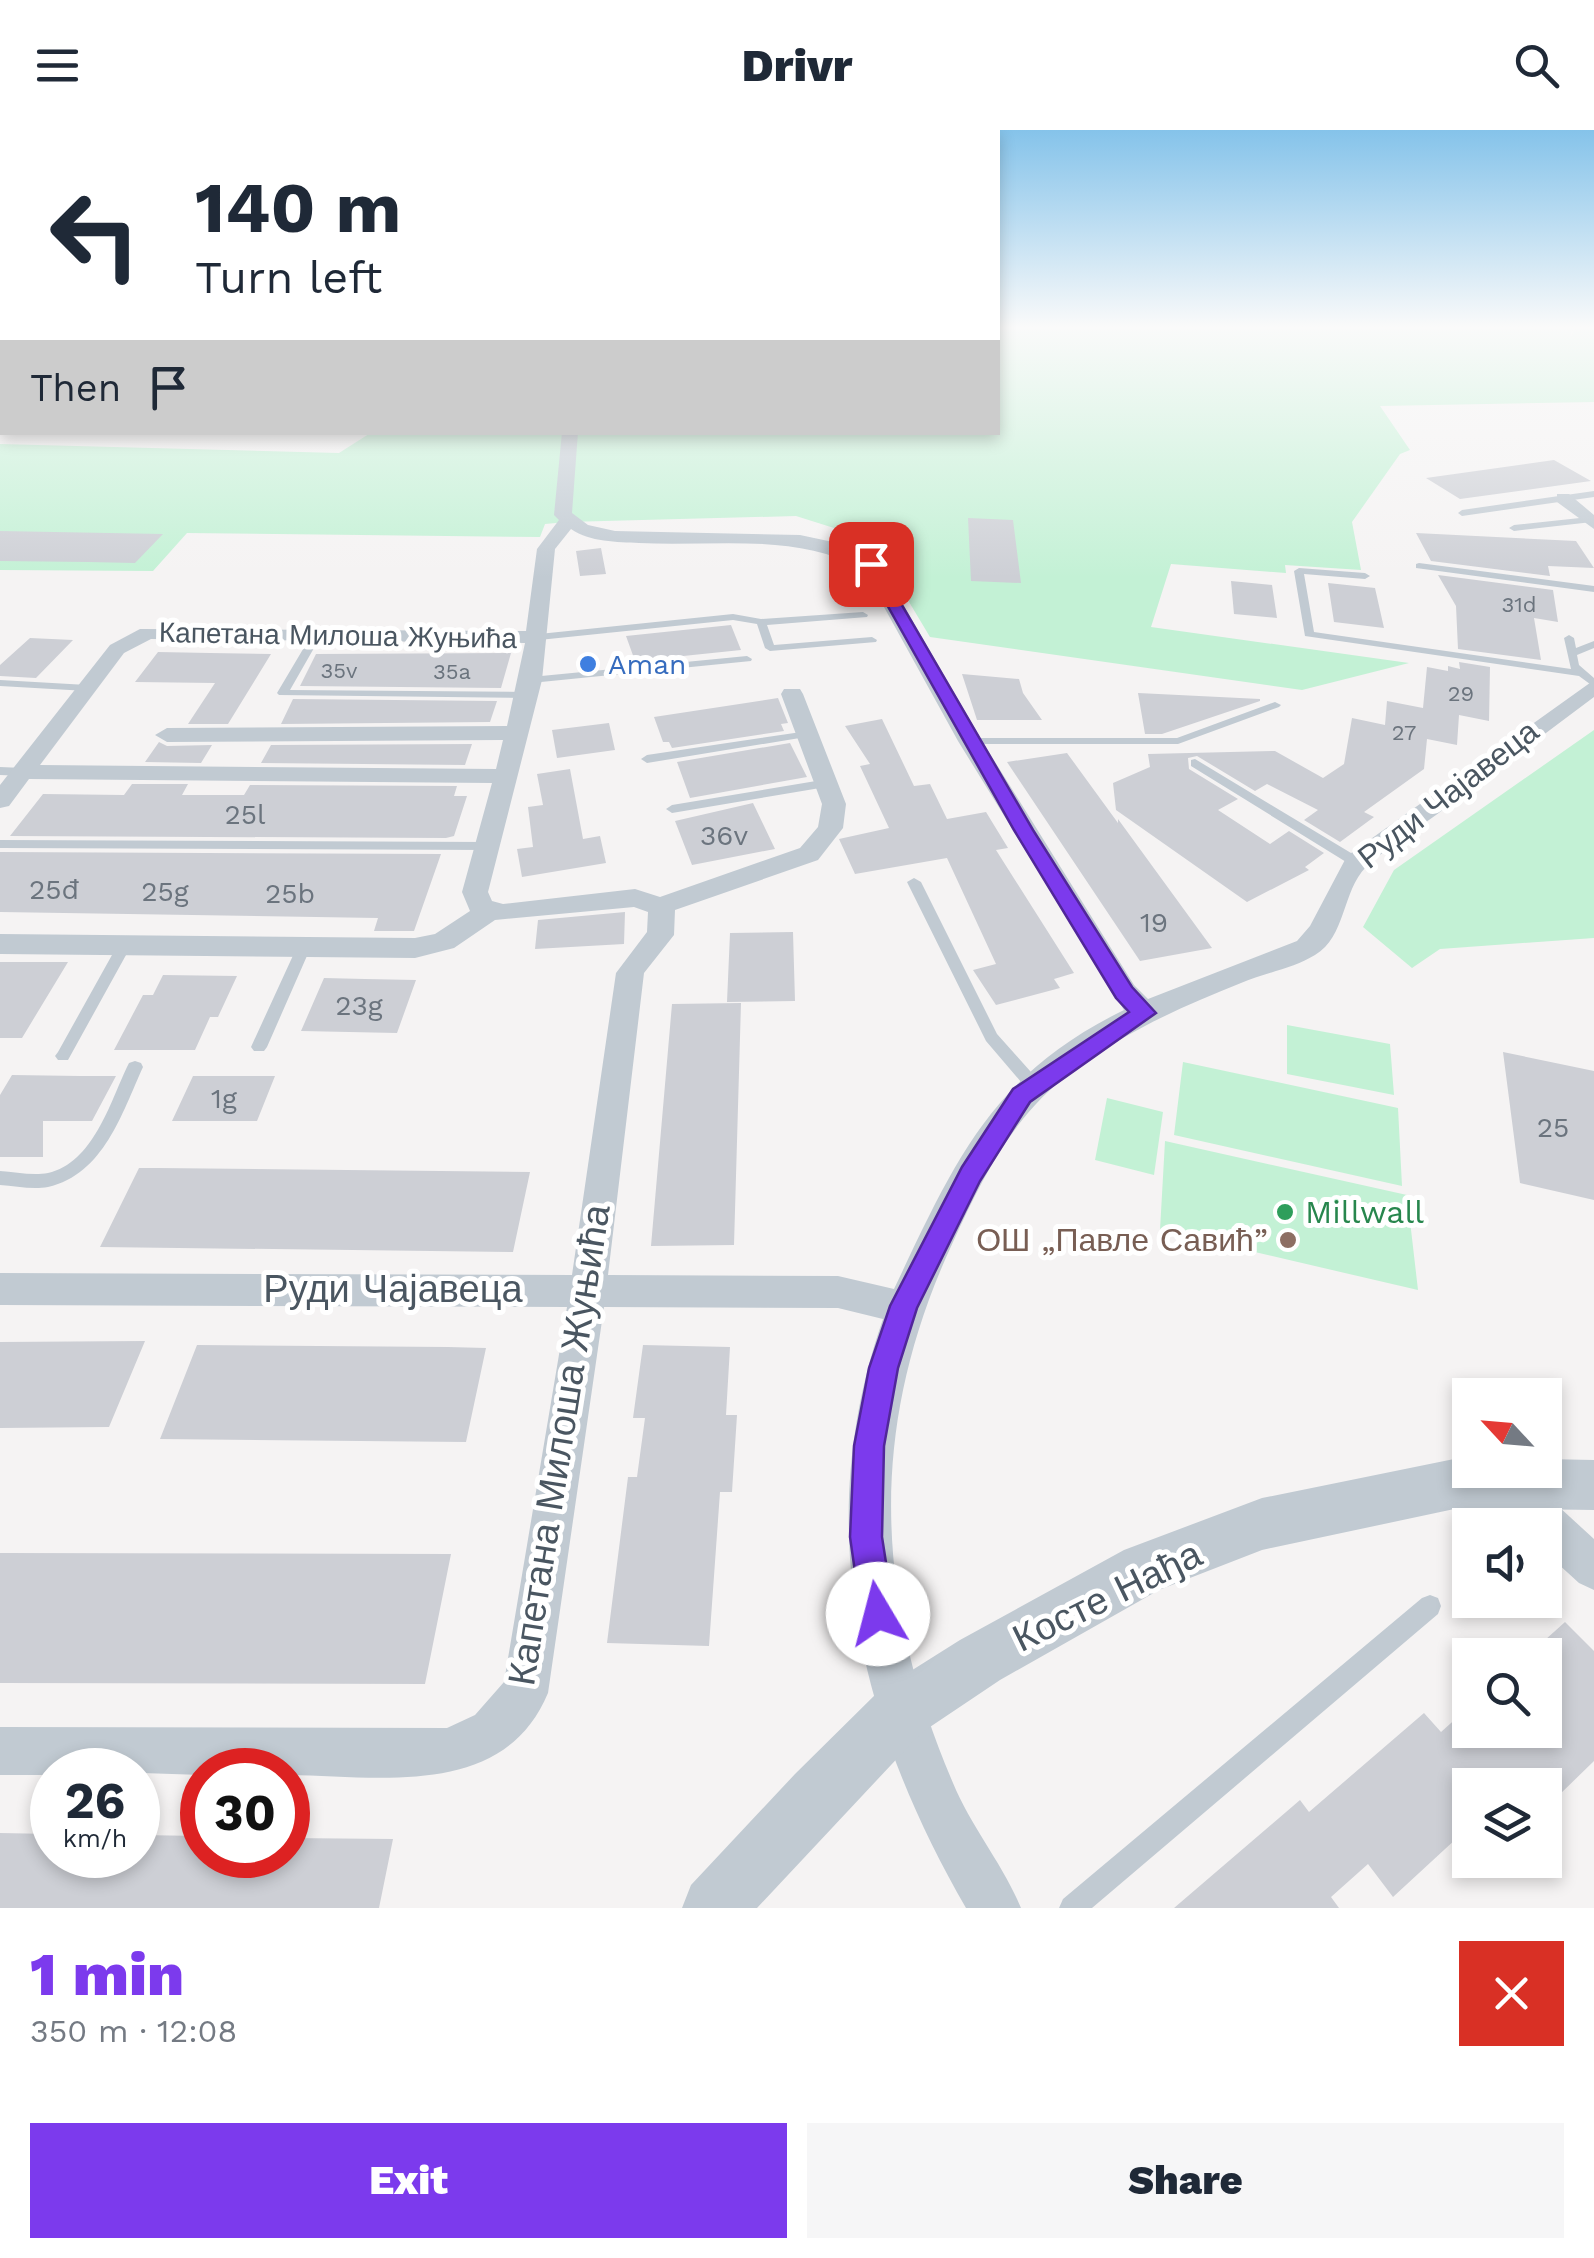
<!DOCTYPE html>
<html lang="en">
<head>
<meta charset="utf-8">
<style>
	body { margin:0; font-family:"Work Sans",sans-serif; background:#f6f6f7; color:#1f2937; height:100vh; display:flex; flex-direction:column; font-size:38px; white-space:nowrap }
	* { box-sizing:border-box; margin:0 }
	p { font-size:32px; color:#747a83 }
	.icon { flex:none; width:55px; height:55px; fill:none; stroke:currentColor; stroke-width:2; stroke-linecap:round; stroke-linejoin:round }
	.map { position:relative; height:1778px; overflow:hidden }
	.details { display:flex; flex-direction:column; background:#fff; flex:1 }
	.details>* { flex:none }
	.hud { position:absolute; left:0px; top:0px; width:1000px; height:305px; box-shadow:0 5px 15px #0003; background:#fff; color:#1f2937; overflow:hidden }
	.needle { width:65px; rotate:296deg }
	.tools { position:absolute; left:1452px; top:1248px; display:grid; gap:20px }
	.tools a { display:grid; place-items:center; width:110px; height:110px; border-radius:0px; background:#fff; box-shadow:0 5px 15px #0003; font-size:50px }
	.speed { position:absolute; left:30px; top:1618px; display:flex; gap:20px; font-size:50px; font-weight:700; text-align:center }
	.speed>* { display:grid; place-content:center; width:130px; height:130px; border-radius:50%; background:#fff; box-shadow:0 5px 15px #0003; line-height:1 }
	.speed small { font-size:25px; font-weight:400 }
	.speed .limit { border:15px solid #d22; background:#fff; color:#111 }
	.pin { position:absolute; display:grid; place-items:center; width:85px; height:85px; color:#fff; margin:-42px; border-radius:20px; box-shadow:0 5px 15px #0006 }
	.me { position:absolute; width:110px; margin:-55px; rotate:352deg; stroke-linejoin:round; filter:drop-shadow(0 0 8px #0008) }
	.turn { display:flex; align-items:center; gap:35px; height:210px; padding:0 30px; font-size:45px }
	.turn .icon { width:130px; height:130px; stroke-width:2.5 }
	.turn b { display:block; font-size:70px; line-height:85px }
	.then { display:flex; align-items:center; height:95px; padding:0 30px; background:#0003; gap:20px; font-size:38px }
	.round { display:grid; place-items:center; flex:none; width:105px; height:105px; border-radius:0px; background:#f6f6f7 }
	.summary { display:flex; align-items:center; justify-content:space-between; height:170px; padding:0 30px }
	h1 { font-size:60px; font-weight:800; line-height:75px; color:#7c3aed }
	.primary-button { display:flex; gap:20px; margin-top:auto; padding:20px 30px }
	.primary-button a { flex:1; height:115px; border-radius:0px; background:#7c3aed; color:#fff; font-size:40px; font-weight:800; line-height:115px; text-align:center }
	.primary-button a+a { background:#f6f6f7; color:#1f2937 }
	header { display:flex; justify-content:space-between; align-items:center; height:130px; padding:0 30px; background:#fff; font-size:45px; font-weight:800 }
	.map>svg:first-child { display:block }
	.green { fill:#c3f1d5 }
	.building { fill:#cdcfd5 }
	.lines { fill:none; stroke-linecap:round; stroke-linejoin:round }
	.service { fill:#c1cad2; fill-rule:evenodd }
	.minor { fill:#c1cad2; fill-rule:evenodd }
	.tertiary { fill:#c1cad2; fill-rule:evenodd }
	.route { fill:#7c3aed; stroke:#51269a; stroke-width:2.5 }
	.shop-dot { fill:#3f7fe0; stroke:#fff; stroke-width:4 }
	.leisure-dot { fill:#2e9e5b; stroke:#fff; stroke-width:4 }
	.education-dot { fill:#8d6e63; stroke:#fff; stroke-width:4 }
	.labels { text-anchor:middle; stroke-width:10; stroke-linejoin:round; paint-order:stroke }
	.far-number-label { font-size:22px; fill:#6b747e }
	.far-street-label { font-size:28px; fill:#4a5661; stroke:#fff }
	.far-shop-label { font-size:28px; fill:#366cbe; stroke:#fff; text-anchor:start }
	.number-label { font-size:28px; fill:#6b747e }
	.street-label { font-size:32px; fill:#4a5661; stroke:#fff }
	.leisure-label { font-size:32px; fill:#27864d; stroke:#fff; text-anchor:start }
	.education-label { font-size:32px; fill:#785e54; stroke:#fff; text-anchor:end }
	.near-street-label { font-size:38px; fill:#4a5661; stroke:#fff }
</style>
</head>
<body>
<header><svg class="icon" aria-label="menu" viewBox="0 0 24 24"><path d="M4 6h16M4 12h16M4 18h16"/></svg>Drivr<svg class="icon" aria-label="search" viewBox="0 0 24 24"><circle cx="10" cy="10" r="6"/><path d="M15 15l6 6"/></svg></header>
<div class="map">
<svg width="1594" height="1778" viewBox="0 0 1594 1778">
	<rect width="100%" height="100%" fill="#f5f3f3"/>
	<path class="green" d="M998,199H1572L1570,209L1574,199H1594V272L1380,276L1410,320L1400,324L1352,392L1361,440L1285,435L1286,443L1171,434L1151,497L1409,533L1302,560L930,507L872,410L796,386L567,392L545,394L540,407L187,403L153,441L0,440V314L339,323L372,302H998Z
		M1594,600V808L1440,819L1412,838L1363,797L1394,740Z
		M1287,895L1390,914L1394,965L1287,944Z
		M1183,932L1398,978L1402,1056L1174,1005Z
		M1107,968L1163,982L1154,1045L1095,1030Z
		M1165,1011L1407,1065L1418,1160L1160,1100Z"/>
	<path class="building" d="M1554,330L1591,351L1460,369L1426,348Z
		M968,388L1013,390L1021,453L971,451Z
		M0,401L163,404L135,433L88,432L0,431Z
		M1416,403L1576,411L1594,438L1548,436L1550,446L1431,431Z
		M601,418L606,444L580,446L576,421Z
		M1438,445L1553,460L1558,492L1534,488L1541,530L1458,519L1456,476Z
		M1231,451L1272,455L1277,488L1234,484Z
		M1328,453L1375,458L1384,498L1334,492Z
		M731,495L741,520L635,531L626,506Z
		M30,508L73,510L36,548L0,546V535Z
		M158,522L210,523L271,524L228,594H188L215,553L135,552Z
		M511,523L501,558L300,556L316,524Z
		M1459,532L1490,537L1489,591L1459,585L1457,615L1427,609L1424,639L1364,682L1374,687L1340,712L1304,690L1318,680L1267,654L1255,661L1197,626L1188,628L1189,639L1238,669L1218,680L1270,714L1289,701L1324,723L1305,737L1309,740L1247,772L1116,680L1113,653L1150,637L1148,624L1275,621L1323,648L1344,634L1352,588L1385,595L1387,571L1423,578L1427,537L1448,541V536L1460,539Z
		M962,544L1019,549L1023,563L1042,590H977Z
		M1138,563L1260,569V571L1162,604H1145Z
		M778,568L788,593L781,594L784,601L672,618L669,612H663L654,587Z
		M293,569L497,571L490,592L281,594Z
		M882,589L914,656L930,654L947,689L986,682L1008,718L996,720L1074,843L1054,849L1060,858L996,875L973,840L996,834L947,728L855,744L839,709L889,698L860,636L870,634L845,596Z
		M609,593L615,620L557,628L552,600Z
		M159,612L167,616L212,615L201,633L145,632Z
		M790,613L807,647L690,668L677,632Z
		M472,614L465,635L261,633L271,615Z
		M1067,623L1118,693V689L1212,818L1140,831L1007,632Z
		M570,639L583,709L600,706L606,733L522,747L517,719L533,717L528,677L543,675L537,644Z
		M132,654H188L182,665H244L250,655L457,656L454,666H467L454,706L446,708L10,706L43,664L124,665Z
		M753,673L775,719L692,735L675,691Z
		M0,722L441,724L414,801H374L378,788L0,782Z
		M625,782L624,814L535,819L538,790Z
		M793,802L795,871L727,872L730,803Z
		M0,832H68L22,908H0Z
		M163,845L237,846L218,887H210L195,920H114L143,865H153Z
		M324,848L365,849L416,850L397,903L301,901Z
		M741,873L734,1115L651,1116L672,874Z
		M1503,922L1594,941V1070L1520,1053Z
		M12,945L80,946H116L92,991H43V1027H0V965Z
		M193,946H275L257,991H172Z
		M139,1038H158L530,1042L513,1122L100,1117Z
		M145,1211L109,1297L0,1298V1212Z
		M197,1215L448,1217L486,1218L466,1312L160,1309Z
		M643,1215L730,1217L726,1285H737L732,1362H720L709,1516L607,1513L628,1347H637L645,1288H633Z
		M0,1423L451,1424L425,1554L0,1553Z
		M1565,1492L1594,1521V1631L1556,1668L1545,1655H1470V1696L1393,1767L1368,1734L1331,1767L1339,1778H1174L1300,1670L1309,1682L1424,1583L1441,1602L1470,1576V1600H1545V1510Z
		M0,1703L52,1704V1725H138V1705L202,1706V1725H288V1708L393,1709L379,1778H0Z"/>
	<g class="lines">
		<path class="service" d="M0,221H2V225L0,226Z
			M1594,361V367L1462,386L1458,383L1462,380Z
			M1589,387L1592,388V392L1514,401L1509,398L1514,395Z
			M1419,433L1594,456V462L1416,438V434Z
			M1299,438L1365,443L1370,446L1365,449L1304,444L1314,502L1571,539L1564,508L1569,505L1574,508L1576,518L1594,511V518L1577,525L1579,535L1594,548V557L1579,546L1305,506L1294,441Z
			M863,482L868,485L867,487L767,495L774,515L872,507L877,510L876,512L770,521L765,518L757,494L733,490L539,510L534,507L539,504L733,484L761,489Z
			M317,501L322,504L290,560L528,562L534,565L528,568L279,565L277,563L312,504Z
			M747,526L752,529L751,531L531,553L526,550L531,547Z
			M0,550L87,555L93,558L87,561L0,556Z
			M1275,572L1281,575L1279,577L1178,614H970L964,611L970,608H1177Z
			M808,601L814,604L812,606L647,633L641,629L647,625Z
			M1195,629L1361,729L1363,732L1361,735H1351L1191,636V630Z
			M0,637L23,638L29,642L23,646L0,645Z
			M828,649L834,653L832,656L672,683L666,679L672,675Z
			M0,710L488,712L494,716L488,720L0,718Z
			M914,748L921,752L997,904L1039,951L1041,955L1039,959H1027L986,911L907,752Z
			M124,811L131,816L68,930H58L55,926L58,922L117,816Z
			M303,814L310,819L267,917L264,921H254L251,917L296,819Z
			M135,931L141,933L143,937C122,983 104,1044 48,1057C33,1060 15,1056 0,1055V1041C15,1042 33,1046 48,1043C93,1033 110,973 127,937L129,933Z
			M1430,1465L1438,1468L1441,1476L1438,1484L1092,1778H1059L1063,1769L1422,1468Z"/>
		<path class="minor" d="M562,302H578L572,383L588,395L615,401L800,405L847,415L878,431L982,611L1134,855L1148,869L1297,811L1310,796L1347,726L1594,550V567C1541,607 1488,646 1436,685C1413,702 1386,718 1366,737C1342,761 1346,807 1315,825C1294,838 1265,843 1241,853C1183,876 1125,902 1074,940C1014,984 983,1046 953,1112C867,1297 874,1467 953,1653C971,1697 1003,1734 1021,1778H966C859,1593 811,1395 883,1189L838,1178L604,1177L548,1563C504,1669 381,1646 288,1645V1640H202V1645L52,1640V1645H0V1597L447,1598L475,1585L504,1552L567,1177L0,1175V1143L572,1145L616,843L647,802L648,782L634,777L495,790L454,818L415,828L0,824V804L415,808L435,804L470,781L462,762L492,653L29,649L9,676L0,678V655L110,515L140,499L526,501L537,419L559,390L554,385ZM571,399C589,412 618,412 639,413C715,417 794,402 863,439L958,611L1124,880C991,945 955,1031 894,1159L838,1146L608,1145L644,843L674,805L675,780L818,730L843,698L846,674L803,564L800,559H784L781,564L822,674L818,697L800,718L660,767L635,759L503,774L492,771L488,762L542,550L555,419ZM151,509L525,513L507,596L167,598L155,605L167,612L503,610L496,639L40,635L124,523Z
			M1557,364H1569L1594,385V399L1557,372Z
			M1543,1370L1558,1376L1594,1409V1460L1579,1453L1545,1422V1395H1524L1528,1376Z"/>
		<path class="tertiary" d="M1459,1328H1470V1340H1545V1329L1594,1330V1380L1459,1378L1262,1420L1159,1460L1000,1550L921,1603L757,1778H682L691,1755L795,1644L879,1561L960,1510L1124,1420L1262,1368Z"/>
	</g>
	<linearGradient id="sky" x2="0" y2="1"><stop stop-color="#85c3ea"/><stop offset="0.44" stop-color="#fafafa"/><stop offset="1" stop-color="#fafafa" stop-opacity="0"/></linearGradient>
	<rect width="1594" height="448" fill="url(#sky)"/>
	<path class="route" d="M871,430L878,434L1033,700L1132,857L1156,883L1030,972L980,1051L917,1178L898,1238L884,1316L882,1407L894,1484L889,1495L878,1500L866,1495L861,1484L850,1407L854,1316L869,1238L890,1176L962,1037L1013,959L1129,882L1116,868L1014,700L864,434Z"/>
	<circle class="shop-dot" cx="588" cy="534" r="10"/>
	<circle class="leisure-dot" cx="1285" cy="1082" r="10"/>
	<circle class="education-dot" cx="1288" cy="1110" r="10"/>
	<g class="labels">
		<g class="far-number-label">
			<text x="1519" y="482">31d</text>
			<text x="339" y="548">35v</text>
			<text x="452" y="549">35a</text>
			<text x="1461" y="571">29</text>
			<text x="1404" y="610">27</text>
		</g>
		<g class="far-street-label">
			<text transform="translate(338 505) rotate(1)" y="10">Капетана Милоша Жуњића</text>
		</g>
		<g class="far-shop-label">
			<text x="608" y="544">Aman</text>
		</g>
		<g class="number-label">
			<text x="245" y="694">25l</text>
			<text x="724" y="715">36v</text>
			<text x="54" y="769">25đ</text>
			<text x="165" y="771">25g</text>
			<text x="290" y="773">25b</text>
			<text x="1154" y="802">19</text>
			<text x="359" y="885">23g</text>
			<text x="224" y="978">1g</text>
			<text x="1553" y="1007">25</text>
		</g>
		<g class="street-label">
			<text transform="translate(1448 664) rotate(-38)" y="11">Руди Чајавеца</text>
		</g>
		<g class="leisure-label">
			<text x="1305" y="1093">Millwall</text>
		</g>
		<g class="education-label">
			<text x="1268" y="1121">ОШ „Павле Савић”</text>
		</g>
		<g class="near-street-label">
			<text x="393" y="1172">Руди Чајавеца</text>
			<text transform="translate(559 1315) rotate(-81)" y="13">Капетана Милоша Жуњића</text>
			<text transform="translate(1107 1466) rotate(-26)" y="13">Косте Нађа</text>
		</g>
	</g>
</svg>
<div class="tools">
<a><svg class="needle" viewBox="-14 -14 28 28"><path d="M0-13l5 13h-10z" fill="#e53935"/><path d="M0 13l5-13h-10z" fill="#747a83"/></svg></a>
<a><svg class="icon" aria-label="sound" viewBox="0 0 24 24"><path d="M4 9h4l5-4v14l-5-4H4zM17 9q2 3 0 6"/></svg></a>
<a><svg class="icon" aria-label="search" viewBox="0 0 24 24"><circle cx="10" cy="10" r="6"/><path d="M15 15l6 6"/></svg></a>
<a><svg class="icon" aria-label="layers" viewBox="0 0 24 24"><path d="M12 4l9 5-9 5-9-5zM3 14l9 5 9-5"/></svg></a>
</div>
<div class="speed"><div>26<small>km/h</small></div><div class="limit">30</div></div>
<div class="pin" style="left:871px;top:434px;background:#d93025"><svg class="icon" aria-label="arrive" viewBox="0 0 24 24"><path d="M6 21V4h12l-3 4 3 4H6"/></svg></div>
<svg class="me" style="left:878px;top:1484px" viewBox="-20 -20 40 40"><circle r="19" fill="#fff"/><path d="M0-13L10 11 0 6-10 11z" fill="#7c3aed"/></svg>
<div class="hud">
<div class="turn"><svg class="icon" aria-label="left" viewBox="0 0 24 24"><path d="M17 20v-9H6M10 6l-5 5 5 5"/></svg><div><b>140 m</b>Turn left</div></div>
<div class="then">Then<svg class="icon" aria-label="arrive" viewBox="0 0 24 24"><path d="M6 21V4h12l-3 4 3 4H6"/></svg></div>
</div>
</div>
<section class="details">
<div class="summary"><div><h1>1 min</h1><p>350 m · 12:08</p></div><a class="round" style="background:#d93025;color:#fff"><svg class="icon" aria-label="close" viewBox="0 0 24 24"><path d="M6 6l12 12M18 6L6 18"/></svg></a></div>
<div class="primary-button"><a>Exit</a><a>Share</a></div>
</section>
</body>
</html>
